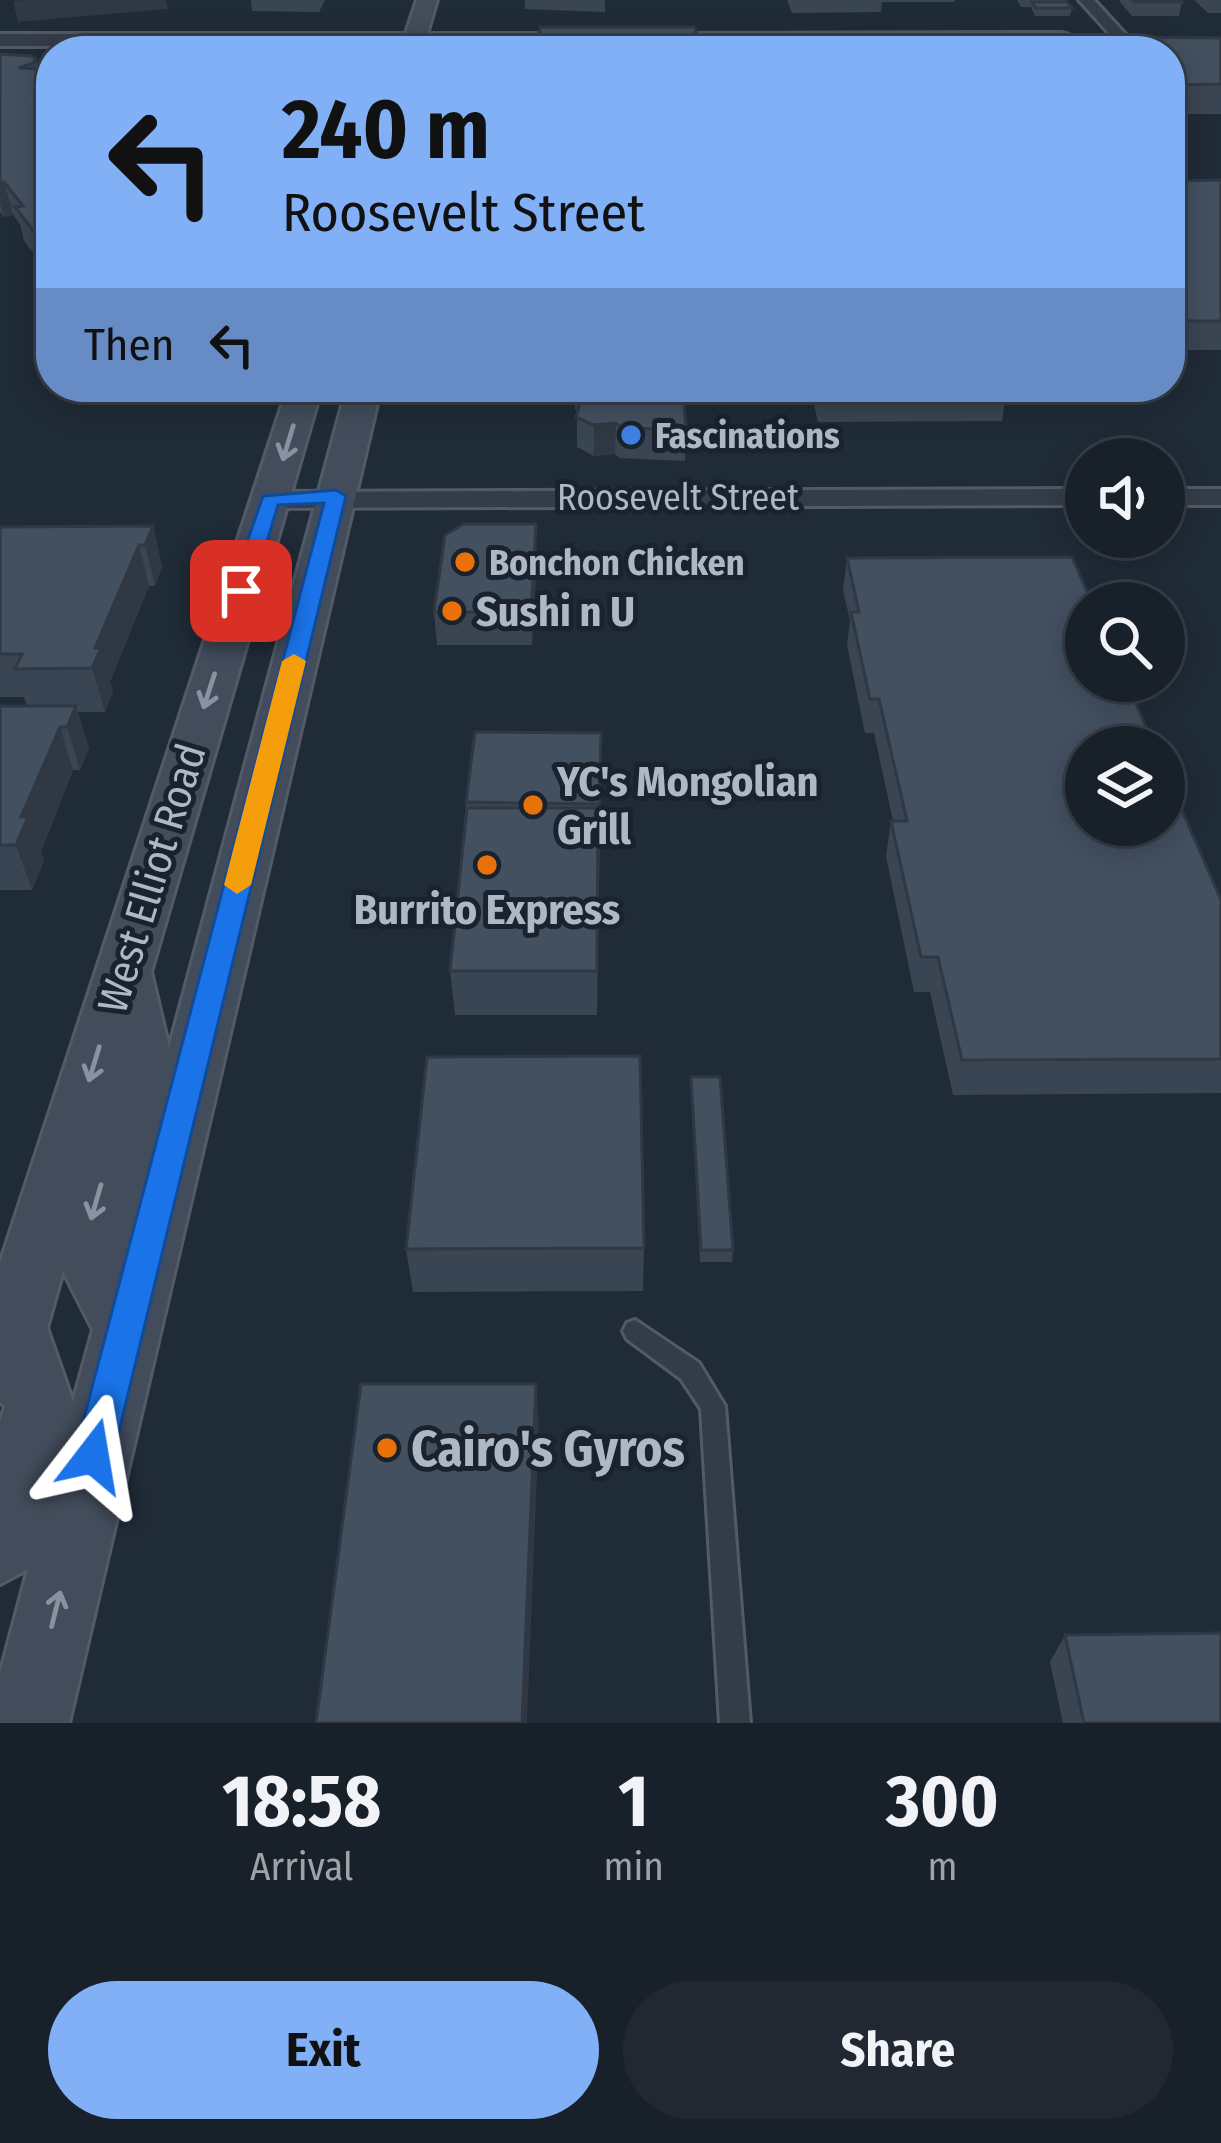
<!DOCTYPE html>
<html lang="en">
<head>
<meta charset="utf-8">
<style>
	body { margin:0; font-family:"Fira Sans Condensed",sans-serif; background:#212832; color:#f1f3f6; height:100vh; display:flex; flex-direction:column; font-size:45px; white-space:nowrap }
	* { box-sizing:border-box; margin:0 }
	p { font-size:39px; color:#9fa3a8 }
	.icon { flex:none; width:66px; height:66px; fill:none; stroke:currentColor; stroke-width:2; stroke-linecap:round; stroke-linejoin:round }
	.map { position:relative; height:1723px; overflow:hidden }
	.panel { display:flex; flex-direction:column; background:#18202a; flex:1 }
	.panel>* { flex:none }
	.guide { position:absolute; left:36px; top:36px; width:1149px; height:366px; border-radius:48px; box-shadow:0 6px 30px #0003,0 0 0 3px #363e47; background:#81b0f7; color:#111; overflow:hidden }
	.controls { position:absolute; left:1065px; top:438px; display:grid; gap:24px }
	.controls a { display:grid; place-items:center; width:120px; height:120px; border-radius:50%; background:#18202a; box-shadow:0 6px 30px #0003,0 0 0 3px #363e47; font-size:60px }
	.pin { position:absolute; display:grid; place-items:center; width:102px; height:102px; color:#fff; margin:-51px; border-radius:24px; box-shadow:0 6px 18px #0006 }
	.me { position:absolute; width:132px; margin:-66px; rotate:14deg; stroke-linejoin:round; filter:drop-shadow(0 0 9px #0008) }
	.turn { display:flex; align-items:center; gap:42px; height:252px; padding:0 48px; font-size:54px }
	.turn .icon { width:156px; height:156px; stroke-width:2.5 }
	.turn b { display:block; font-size:84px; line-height:102px }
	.then { display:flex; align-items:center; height:114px; padding:0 48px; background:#0003; gap:24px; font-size:45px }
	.eta { display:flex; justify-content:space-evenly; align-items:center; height:204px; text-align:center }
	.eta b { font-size:72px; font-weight:700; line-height:84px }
	.cta { display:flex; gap:24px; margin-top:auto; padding:24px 48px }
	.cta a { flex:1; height:138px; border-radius:72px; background:#81b0f7; color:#111; font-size:48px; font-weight:700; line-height:138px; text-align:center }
	.cta a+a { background:#212832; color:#f1f3f6 }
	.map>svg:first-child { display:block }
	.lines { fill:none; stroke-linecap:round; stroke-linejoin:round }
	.service-casing { stroke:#515a66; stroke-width:6 }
	.minor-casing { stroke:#515a66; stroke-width:6 }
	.tertiary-casing { stroke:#515a66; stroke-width:6 }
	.secondary-casing { stroke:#515a66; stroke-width:6 }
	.service { fill:#343c48; fill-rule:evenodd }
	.minor { fill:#343c48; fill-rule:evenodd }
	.tertiary { fill:#343c48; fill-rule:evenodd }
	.secondary { fill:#424c5b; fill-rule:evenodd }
	.wall { fill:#3a4553 }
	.shaded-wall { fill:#2f3843 }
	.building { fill:#435060; stroke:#2f3843; stroke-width:3 }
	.oneway { stroke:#8892a0 }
	.route { fill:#1a73e8; stroke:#114b97; stroke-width:3 }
	.slow { fill:#f59e0b }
	.shop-dot { fill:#3f7fe0; stroke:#19222d; stroke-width:4.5 }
	.food-dot { fill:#e8710a; stroke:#19222d; stroke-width:4.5 }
	.labels { text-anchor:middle; stroke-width:10; stroke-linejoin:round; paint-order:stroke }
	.far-poi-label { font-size:36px; font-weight:bold; fill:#aeb7c5; stroke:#19222d; text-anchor:start }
	.far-street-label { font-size:36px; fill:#aeb7c5; stroke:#19222d }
	.poi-label { font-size:42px; font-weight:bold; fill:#aeb7c5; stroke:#19222d; text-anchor:start }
	.street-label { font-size:42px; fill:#aeb7c5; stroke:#19222d }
	.near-poi-label { font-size:51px; font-weight:bold; fill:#aeb7c5; stroke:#19222d; text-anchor:start }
</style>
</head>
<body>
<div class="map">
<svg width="1221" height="1723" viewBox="0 0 1221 1723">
	<rect width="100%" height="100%" fill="#202b38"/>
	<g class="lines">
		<defs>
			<path id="service" d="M635,1320L699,1363L725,1406L750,1723H720L701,1409L681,1379L627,1339L623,1331L627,1323Z"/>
			<path id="minor" d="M1079,0H1094L1127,36V42H1117Z
				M1086,489V505L270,508L257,500L270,492Z
				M1164,489H1221V505H1164Z"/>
			<path id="tertiary" d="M1062,33L1069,35V43L636,46L627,40L636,34Z
				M0,34H564L573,40L564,46H0Z"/>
			<path id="secondary" d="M417,0H437L422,51H400Z
				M288,387H322L151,972L169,1048L347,387H381L69,1723H0V1674L28,1569L0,1584V1422L5,1407L0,1401V1263ZM63,1271L93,1330L73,1402L47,1328Z"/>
		</defs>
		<use href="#service" class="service-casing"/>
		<use href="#minor" class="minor-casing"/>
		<use href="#tertiary" class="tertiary-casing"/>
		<use href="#secondary" class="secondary-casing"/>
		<use href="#service" class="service"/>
		<use href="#minor" class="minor"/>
		<use href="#tertiary" class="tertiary"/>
		<use href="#secondary" class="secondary"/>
	</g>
	<path class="wall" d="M251,0H325L319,12L252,11Z
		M525,0H605V12L525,9Z
		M787,0H955L954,2H882L881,12L792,13Z
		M1017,0H1066L1072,8L1070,16H1035L1031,7H1021Z
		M1120,0H1180L1182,2L1179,16H1132L1120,2Z
		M1194,0H1221V13H1208Z
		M540,27L698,45V51H500L539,36Z
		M1221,38V114H1170V51H998L1000,39Z
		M1,54L36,59L39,69H51V277L24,241L20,224L13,215L4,217L0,212Z
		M1221,180V350H1180L1170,334V181Z
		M575,387H683L686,431L685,461L620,458L615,454L594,456L577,447V412L575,409Z
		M810,387H1006L1007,391L1002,421L818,422Z
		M153,526L162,567L155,586H149L110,682L113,691L105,712H78L89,749L80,770H73L41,852L44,861L32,890H0V706H27L24,697H0V527Z
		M537,556L532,645H437L434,612Z
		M847,558L1221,900V1093L953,1095L930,992H914L886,856L891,821H893L874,733H865L847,645L850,620L843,590Z
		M601,767L597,1015H455L450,971L466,802Z
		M691,1077L733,1250L732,1262H700Z
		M644,1248L643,1291L413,1292L406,1249Z
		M1065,1635L1221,1723H1063L1050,1662Z"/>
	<path class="shaded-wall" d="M23,0H166L168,9L18,22L13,1Z
		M4,182L13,215L4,217L0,202V183Z
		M51,245V268L45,246Z
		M616,423L615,454L594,456V425Z
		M536,524L537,556L532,645L531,612Z
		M153,526L162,567L155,586L145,545Z
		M139,545L149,586L110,682L113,691L105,712L92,668L95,648Z
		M76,706L89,749L80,770L67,727Z
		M60,727L73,770L41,852L44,861L32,890L16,845L21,817Z
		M536,1384L539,1425L527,1723H522Z"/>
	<path class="building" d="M1133,0H1180L1182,2H1135Z
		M1032,2H1067L1072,8H1036Z
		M540,27H695L698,45H581L568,49V51H500L502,37L546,35L539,34Z
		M1128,37L1221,38V84L1170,85V51H1009L1000,39Z
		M0,54L32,56L36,59L33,63L19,68L51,69V245L45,246L15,207L23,206L4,182L0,183Z
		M1221,180V321H1188L1170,296H1179L1170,285V181Z
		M580,387H683L686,431L621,427L616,423L594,425L576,417L583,392Z
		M820,387H1006L1007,391L821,392Z
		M464,524H536L531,612H434L445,535Z
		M153,526L145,545H139L95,648H101L92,668L15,669L22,654H0V527Z
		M1072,557L1092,603H1086V681H1126L1155,747H1086V825H1164V769L1221,900V1059L962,1060L938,957H921L891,821H907L879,699H870L851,612H859L847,558Z
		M0,706H76L67,727H60L21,817H28L16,845H0Z
		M475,732L601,733L599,804L466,802Z
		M467,808H598L597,971H450Z
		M640,1056L644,1248L406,1249L427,1057Z
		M691,1077H720L733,1250H701Z
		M361,1384H536L522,1723H316Z
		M1221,1633V1723H1084L1065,1635Z"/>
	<defs><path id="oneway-shaft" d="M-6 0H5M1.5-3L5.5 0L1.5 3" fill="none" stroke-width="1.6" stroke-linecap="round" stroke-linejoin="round" transform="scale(3)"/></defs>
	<g class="oneway">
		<use href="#oneway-shaft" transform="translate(288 443) rotate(107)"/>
		<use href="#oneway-shaft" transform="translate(209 691) rotate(108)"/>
		<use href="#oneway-shaft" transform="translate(94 1064) rotate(107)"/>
		<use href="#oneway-shaft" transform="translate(96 1202) rotate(106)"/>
		<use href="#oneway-shaft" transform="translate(56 1609) rotate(-76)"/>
	</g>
	<path class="route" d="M336,490L346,496L113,1456L107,1470L93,1475L80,1470L74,1456L324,503L278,505L252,591L241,597L230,591L263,496Z"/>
	<path class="slow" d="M294,654L306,661L251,885L237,894L224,885L282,661Z"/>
	<circle class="shop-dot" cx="631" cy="435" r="12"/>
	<g class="food-dot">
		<circle cx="465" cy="562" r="12"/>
		<circle cx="452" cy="611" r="12"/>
		<circle cx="533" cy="805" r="12"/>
		<circle cx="487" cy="865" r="12"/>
		<circle cx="387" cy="1448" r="12"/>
	</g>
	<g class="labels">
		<g class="far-poi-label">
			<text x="655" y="448">Fascinations</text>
			<text x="489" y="575">Bonchon Chicken</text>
		</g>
		<g class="far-street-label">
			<text x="678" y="510">Roosevelt Street</text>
		</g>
		<g class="poi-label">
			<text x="476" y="626">Sushi n U</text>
			<text x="557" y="796">YC's Mongolian<tspan x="557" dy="48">Grill</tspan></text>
			<text x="487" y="924" text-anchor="middle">Burrito Express</text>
		</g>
		<g class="street-label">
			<text transform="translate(151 878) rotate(-73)" y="15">West Elliot Road</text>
		</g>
		<g class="near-poi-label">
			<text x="411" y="1466">Cairo's Gyros</text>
		</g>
	</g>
</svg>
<div class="controls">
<a><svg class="icon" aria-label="sound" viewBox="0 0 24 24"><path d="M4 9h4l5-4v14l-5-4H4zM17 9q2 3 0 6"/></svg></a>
<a><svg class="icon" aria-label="search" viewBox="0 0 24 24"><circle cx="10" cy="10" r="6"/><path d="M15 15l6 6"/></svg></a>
<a><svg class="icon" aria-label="layers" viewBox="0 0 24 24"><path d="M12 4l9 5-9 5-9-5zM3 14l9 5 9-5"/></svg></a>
</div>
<div class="pin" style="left:241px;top:591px;background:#d93025"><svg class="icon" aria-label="arrive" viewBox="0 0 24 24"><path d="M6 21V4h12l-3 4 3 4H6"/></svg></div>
<svg class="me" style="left:93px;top:1456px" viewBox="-20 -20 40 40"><path d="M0-17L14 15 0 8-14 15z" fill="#1a73e8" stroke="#fff" stroke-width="4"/></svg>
<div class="guide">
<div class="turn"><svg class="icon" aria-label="left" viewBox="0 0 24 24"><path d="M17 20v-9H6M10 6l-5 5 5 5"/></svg><div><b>240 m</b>Roosevelt Street</div></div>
<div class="then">Then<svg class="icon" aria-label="left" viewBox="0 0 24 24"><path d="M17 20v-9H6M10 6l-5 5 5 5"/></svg></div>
</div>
</div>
<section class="panel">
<div class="eta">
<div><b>18:58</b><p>Arrival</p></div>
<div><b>1</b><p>min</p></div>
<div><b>300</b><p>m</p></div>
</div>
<div class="cta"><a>Exit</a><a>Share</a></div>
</section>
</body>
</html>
